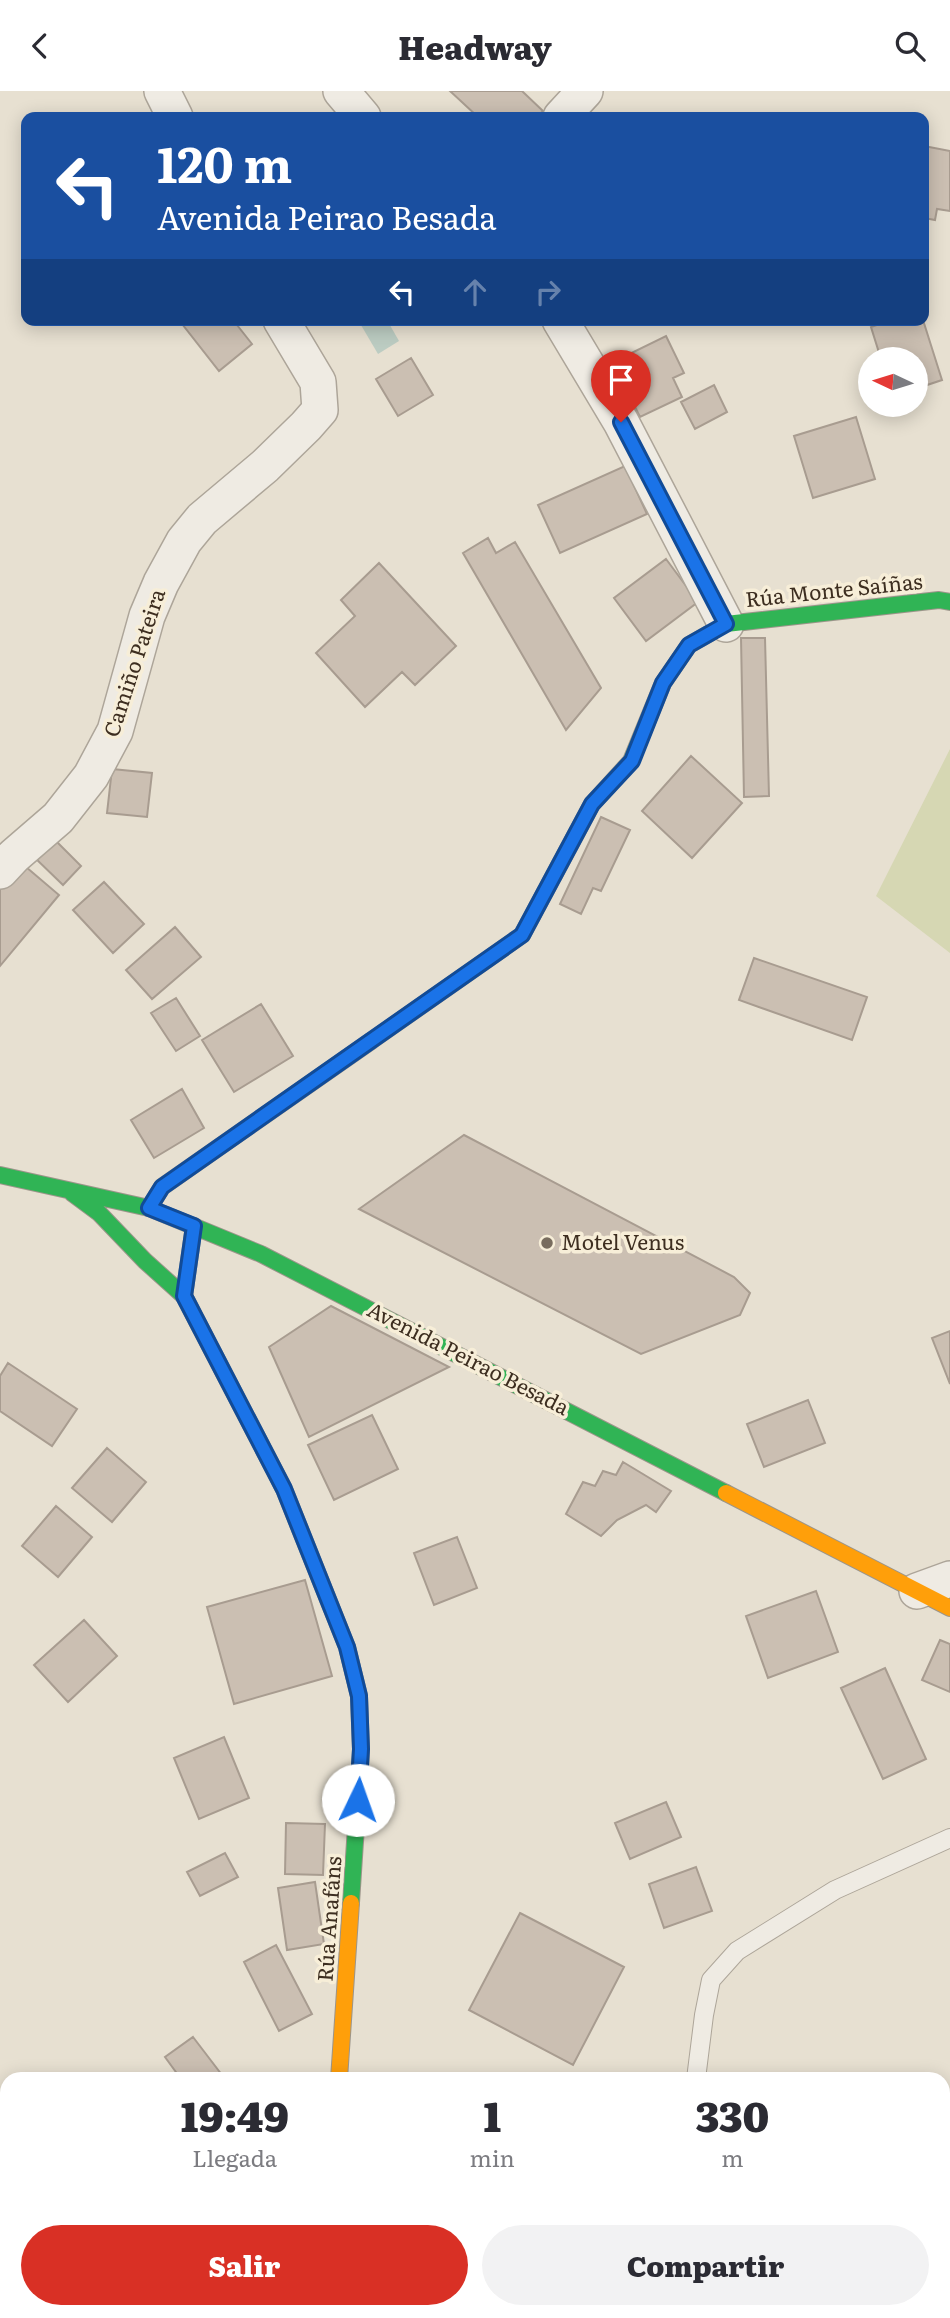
<!DOCTYPE html>
<html lang="es">
<head>
<meta charset="utf-8">
<style>
	body { margin:0; font-family:Literata,serif; background:#f2f2f3; color:#2b2b33; height:100vh; display:flex; flex-direction:column; font-size:26px; white-space:nowrap }
	* { box-sizing:border-box; margin:0 }
	p { font-size:23px; color:#7c7c81 }
	.icon { flex:none; width:38px; height:38px; fill:none; stroke:currentColor; stroke-width:2; stroke-linecap:round; stroke-linejoin:round }
	.map { position:relative; flex:1; overflow:hidden }
	.panel { position:absolute; left:0px; top:1981px; width:950px; height:247px; display:flex; flex-direction:column; background:#fff; border-radius:21px 21px 0 0; box-shadow:0 4px 18px #0003 }
	.panel>* { flex:none }
	.hud { position:absolute; left:21px; top:21px; width:908px; height:214px; border-radius:14px; box-shadow:0 4px 18px #0003; background:#1a4fa0; color:#fff; overflow:hidden }
	.needle { width:46px; rotate:274deg }
	.tools { position:absolute; left:858px; top:256px; display:grid; gap:14px }
	.tools a { display:grid; place-items:center; width:70px; height:70px; border-radius:50%; background:#fff; box-shadow:0 4px 18px #0003; font-size:35px }
	.pin { position:absolute; display:grid; place-items:center; width:60px; height:60px; color:#fff; margin:-72px -30px; border-radius:50% 50% 50% 0; rotate:-45deg; box-shadow:0 0 7px #0007 }
	.pin .icon { rotate:45deg }
	.me { position:absolute; width:77px; margin:-38px; rotate:3deg; stroke-linejoin:round; filter:drop-shadow(0 0 5px #0008) }
	.turn { display:flex; align-items:center; gap:24px; height:147px; padding:0 21px; font-size:32px }
	.turn .icon { width:91px; height:91px; stroke-width:2.5 }
	.turn b { display:block; font-size:49px; line-height:60px }
	.lanes { display:flex; align-items:center; height:66px; padding:0 21px; background:#0003; justify-content:center; gap:35px; direction:ltr }
	.lanes .off { opacity:.35 }
	.eta { display:flex; justify-content:space-evenly; align-items:center; height:119px; text-align:center }
	.eta b { font-size:42px; font-weight:800; line-height:49px }
	.button { display:flex; gap:14px; margin-top:auto; padding:14px 21px }
	.button a { flex:1; height:80px; border-radius:42px; background:#d93025; color:#fff; font-size:28px; font-weight:800; line-height:80px; text-align:center }
	.button a+a { background:#f2f2f3; color:#2b2b33 }
	header { display:flex; justify-content:space-between; align-items:center; height:91px; padding:0 21px; background:#fff; font-size:32px; font-weight:800 }
	.map>svg:first-child { display:block }
	.green { fill:#d6d7b3 }
	.water { fill:#bcccc2 }
	.building { fill:#cbbfb2; stroke:#a89c90; stroke-width:2 }
	.lines { fill:none; stroke-linecap:round; stroke-linejoin:round }
	.lane-casing { stroke:#ada599; stroke-width:20 }
	.street-casing { stroke:#ada599; stroke-width:38 }
	.fast-casing { stroke:#9c958a; stroke-width:18 }
	.slow-casing { stroke:#9c958a; stroke-width:18 }
	.jam-casing { stroke:#9c958a; stroke-width:18 }
	.lane { stroke:#efebe3; stroke-width:18 }
	.street { stroke:#efebe3; stroke-width:35 }
	.fast { stroke:#30b455; stroke-width:16 }
	.slow { stroke:#ff9f0a; stroke-width:16 }
	.jam { stroke:#e5322d; stroke-width:16 }
	.route-casing { stroke:#114b97; stroke-width:18 }
	.route { stroke:#1a73e8; stroke-width:12 }
	.poi-dot { fill:#786c5e; stroke:#f7eed8; stroke-width:2.5 }
	.labels { text-anchor:middle; stroke-width:7; stroke-linejoin:round; paint-order:stroke }
	.street-label { font-size:21px; fill:#3d2e20; stroke:#f7eed8 }
	.poi-label { font-size:21px; fill:#3d2e20; stroke:#f7eed8; text-anchor:start }
</style>
</head>
<body>
<header><svg class="icon" aria-label="back" viewBox="0 0 24 24"><path d="M15 5l-7 7 7 7"/></svg>Headway<svg class="icon" aria-label="search" viewBox="0 0 24 24"><circle cx="10" cy="10" r="6"/><path d="M15 15l6 6"/></svg></header>
<div class="map">
<svg width="950" height="2227" viewBox="0 0 950 2227">
	<rect width="100%" height="100%" fill="#e7e0d1"/>
	<path class="green" d="M950,658V862L876,805Z
		M950,2057V2227H769L772,2221H943V2071Z"/>
	<path class="water" d="M358,229H387L399,250L378,263Z"/>
	<path class="building" d="M450,0H522L543,20L537,26H478Z
		M924,55L950,60V120L937,118L935,129L924,127Z
		M179,229H233L252,253L219,280Z
		M891,229H923L942,289L915,298V268H881L871,236Z
		M666,245L684,282L673,287L682,306L640,326L613,271Z
		M411,267L433,304L398,325L376,288Z
		M714,294L727,321L695,338L681,311Z
		M856,326L875,388L813,407L794,345Z
		M625,375L647,423L560,462L538,414Z
		M488,447L496,462L515,451L601,597L566,639L463,462Z
		M666,468L698,511L646,550L614,507Z
		M379,472L456,555L415,594L402,581L365,616L316,562L355,525L341,509Z
		M741,547H765L769,705L744,706Z
		M691,665L742,712L692,767L642,720Z
		M112,678L152,682L147,726L107,722Z
		M601,726L630,739L601,800L593,797L581,823L560,813Z
		M52,746L81,775L63,794L34,766Z
		M19,770L59,804L0,875V792Z
		M104,791L144,833L113,862L73,819Z
		M175,836L201,866L152,908L126,879Z
		M754,867L867,906L852,949L739,909Z
		M176,907L200,945L176,960L151,922Z
		M261,913L293,965L234,1001L202,949Z
		M182,998L204,1037L154,1067L131,1029Z
		M464,1044L734,1186L750,1202L740,1224L641,1263L359,1118Z
		M331,1215L449,1276L309,1346L269,1256Z
		M950,1240V1293L932,1247Z
		M8,1272L77,1318L52,1355L0,1320V1285Z
		M808,1309L825,1352L764,1376L747,1333Z
		M372,1324L398,1378L334,1409L308,1354Z
		M107,1357L146,1391L112,1431L72,1397Z
		M623,1371L671,1400L656,1421L646,1414L617,1429L601,1445L566,1423L583,1391L595,1395L603,1380L616,1384Z
		M56,1415L92,1446L58,1486L22,1455Z
		M457,1446L477,1497L434,1514L414,1462Z
		M305,1489L332,1585L234,1613L207,1516Z
		M816,1500L838,1561L768,1587L746,1525Z
		M84,1529L117,1565L68,1611L34,1574Z
		M940,1549L950,1553V1601L922,1589Z
		M885,1577L926,1668L883,1688L841,1597Z
		M224,1646L249,1707L199,1728L174,1667Z
		M666,1711L681,1746L630,1768L615,1732Z
		M286,1732L325,1733L323,1784L285,1783Z
		M225,1762L238,1786L200,1805L187,1781Z
		M696,1776L712,1820L664,1837L649,1793Z
		M315,1791L324,1853L287,1859L278,1797Z
		M520,1822L624,1876L573,1974L469,1919Z
		M276,1854L312,1923L279,1940L244,1871Z
		M193,1946L225,1988H181L165,1966Z
		M251,2221H292V2227H251Z"/>
	<g class="lines">
		<defs>
			<path id="lane" d="M696,1988L704,1924L711,1889L737,1860L835,1799L950,1747
				M538,2227L540,2221"/>
			<path id="street" d="M162,0L175,26
				M341,0L363,26
				M561,26L585,0
				M560,229L621,331L726,533
				M0,780L14,765L58,727L91,685L115,640L147,525L161,492L184,450L202,428L265,375L306,335L320,319L318,291L281,229
				M917,1500L950,1488"/>
			<path id="fast" d="M371,950L522,844L592,713L631,670L663,592L689,554L726,533L939,509L950,511
				M0,1084L149,1117L261,1163L726,1402
				M72,1102L99,1122L145,1170L184,1205L284,1398L347,1556L359,1605L361,1659L351,1812
				M322,2221V2227"/>
			<path id="slow" d="M149,1117L162,1096L371,950
				M726,1402L950,1517
				M339,1988L351,1812"/>
			<path id="jam" d="M184,1205L194,1135"/>
		</defs>
		<use href="#lane" class="lane-casing"/>
		<use href="#street" class="street-casing"/>
		<use href="#fast" class="fast-casing"/>
		<use href="#slow" class="slow-casing"/>
		<use href="#jam" class="jam-casing"/>
		<use href="#lane" class="lane"/>
		<use href="#street" class="street"/>
		<use href="#fast" class="fast"/>
		<use href="#slow" class="slow"/>
		<use href="#jam" class="jam"/>
	</g>
	<g class="lines">
		<defs>
			<path id="route" d="M358,1709L361,1658L359,1605L347,1556L284,1398L184,1205L194,1135L149,1117L162,1096L522,844L592,713L632,670L663,592L689,554L726,533L621,331"/>
		</defs>
		<use href="#route" class="route-casing"/>
		<use href="#route" class="route"/>
	</g>
	<circle class="poi-dot" cx="547" cy="1152" r="7"/>
	<g class="labels">
		<g class="street-label">
			<text transform="translate(834 500) rotate(-6)" y="7">Rúa Monte Saíñas</text>
			<text transform="translate(135 572) rotate(-72)" y="7">Camiño Pateira</text>
			<text transform="translate(468 1268) rotate(27)" y="7">Avenida Peirao Besada</text>
			<text transform="translate(330 1828) rotate(-86)" y="7">Rúa Anafáns</text>
		</g>
		<g class="poi-label">
			<text x="561" y="1159">Motel Venus</text>
		</g>
	</g>
</svg>
<div class="tools">
<a><svg class="needle" viewBox="-14 -14 28 28"><path d="M0-13l5 13h-10z" fill="#e53935"/><path d="M0 13l5-13h-10z" fill="#7c7c81"/></svg></a>
</div>
<div class="pin" style="left:621px;top:331px;background:#d93025"><svg class="icon" aria-label="arrive" viewBox="0 0 24 24"><path d="M6 21V4h12l-3 4 3 4H6"/></svg></div>
<svg class="me" style="left:358px;top:1709px" viewBox="-20 -20 40 40"><circle r="19" fill="#fff"/><path d="M0-13L10 11 0 6-10 11z" fill="#1a73e8"/></svg>
<div class="hud">
<div class="turn"><svg class="icon" aria-label="left" viewBox="0 0 24 24"><path d="M17 20v-9H6M10 6l-5 5 5 5"/></svg><div><b>120 m</b>Avenida Peirao Besada</div></div>
<div class="lanes"><svg class="icon" aria-label="left" viewBox="0 0 24 24"><path d="M17 20v-9H6M10 6l-5 5 5 5"/></svg><svg class="icon off" aria-label="ahead" viewBox="0 0 24 24"><path d="M12 20V5M6 11l6-6 6 6"/></svg><svg class="icon off" aria-label="right" viewBox="0 0 24 24"><path d="M7 20v-9h11M14 6l5 5-5 5"/></svg></div>
</div>
<section class="panel">
<div class="eta">
<div><b>19:49</b><p>Llegada</p></div>
<div><b>1</b><p>min</p></div>
<div><b>330</b><p>m</p></div>
</div>
<div class="button"><a>Salir</a><a>Compartir</a></div>
</section>
</div>
</body>
</html>
